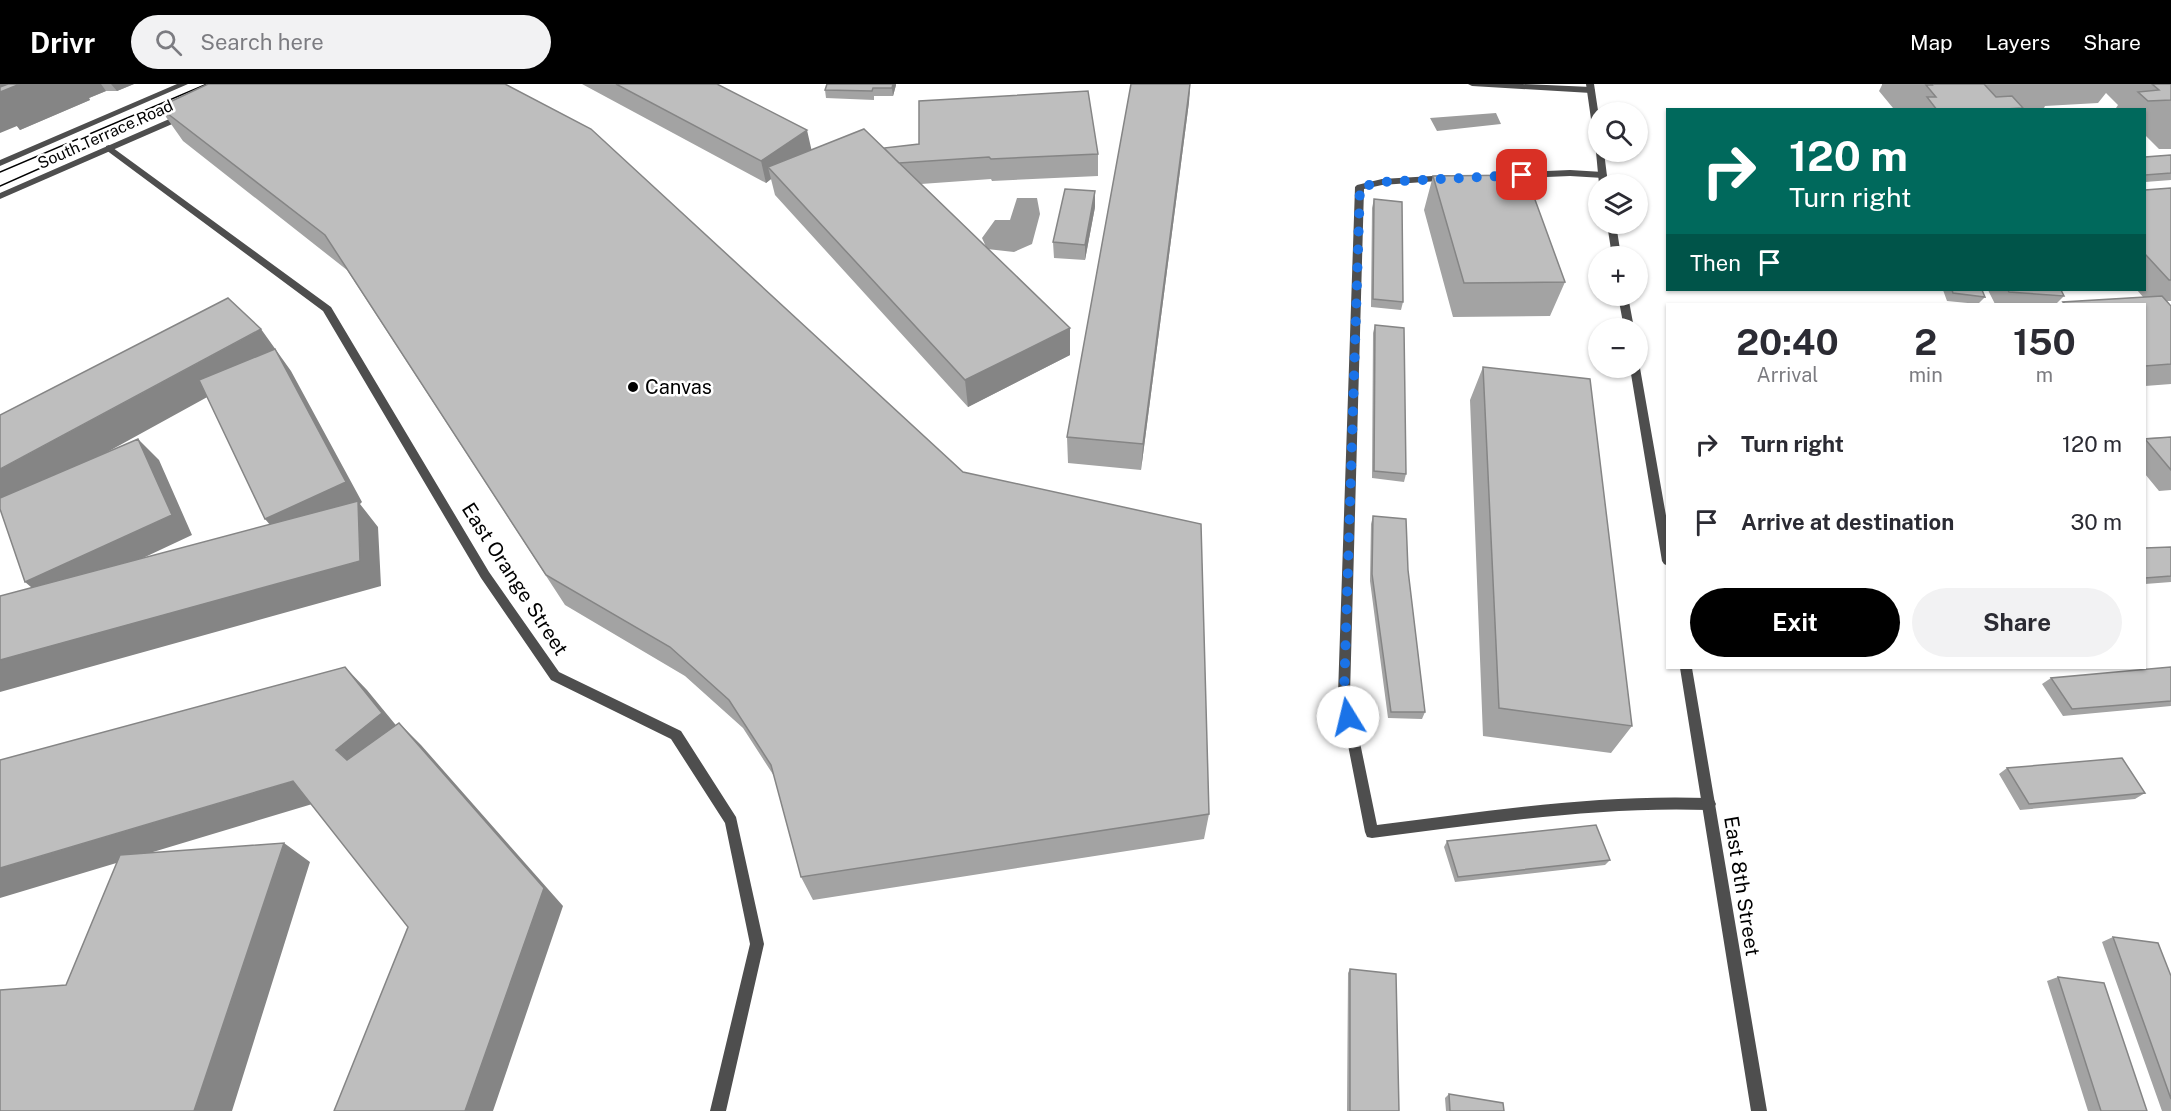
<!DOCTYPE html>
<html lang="en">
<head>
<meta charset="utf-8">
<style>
	body { margin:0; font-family:"Public Sans",sans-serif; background:#f2f2f3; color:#2b2b33; height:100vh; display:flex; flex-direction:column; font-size:22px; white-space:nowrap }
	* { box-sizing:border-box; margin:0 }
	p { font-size:20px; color:#7c7c81 }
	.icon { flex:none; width:33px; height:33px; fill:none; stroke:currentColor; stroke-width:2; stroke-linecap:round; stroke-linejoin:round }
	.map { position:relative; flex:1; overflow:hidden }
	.sheet { position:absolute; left:1666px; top:219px; width:480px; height:366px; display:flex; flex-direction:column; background:#fff; border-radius:0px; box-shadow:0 2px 4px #0004 }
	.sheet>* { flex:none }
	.guide { position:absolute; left:1666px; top:24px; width:480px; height:183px; border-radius:0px; box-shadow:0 2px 4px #0004; background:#00695c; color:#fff; overflow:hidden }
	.tools { position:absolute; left:1588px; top:18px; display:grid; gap:12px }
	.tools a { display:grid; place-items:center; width:60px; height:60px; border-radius:50%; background:#fff; box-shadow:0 2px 4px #0004; font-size:30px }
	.pin { position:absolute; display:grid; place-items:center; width:51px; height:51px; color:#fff; margin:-26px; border-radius:12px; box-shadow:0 3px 9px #0006 }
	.me { position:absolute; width:66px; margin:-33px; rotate:351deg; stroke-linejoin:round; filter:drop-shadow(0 0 4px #0008) }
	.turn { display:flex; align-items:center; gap:21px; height:126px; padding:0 24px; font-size:27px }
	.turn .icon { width:78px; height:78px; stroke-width:2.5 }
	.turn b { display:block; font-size:42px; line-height:51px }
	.then { display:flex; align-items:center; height:57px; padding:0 24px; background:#0003; gap:12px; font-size:22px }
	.eta { display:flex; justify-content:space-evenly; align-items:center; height:102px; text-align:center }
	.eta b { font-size:36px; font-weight:700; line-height:42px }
	.button { display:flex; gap:12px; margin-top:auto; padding:12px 24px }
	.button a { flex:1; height:69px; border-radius:36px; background:#000; color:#fff; font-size:24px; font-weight:700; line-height:69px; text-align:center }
	.button a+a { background:#f2f2f3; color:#2b2b33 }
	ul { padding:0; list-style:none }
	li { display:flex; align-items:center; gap:18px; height:78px; padding:0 24px }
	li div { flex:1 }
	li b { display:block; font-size:22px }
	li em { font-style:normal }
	header { display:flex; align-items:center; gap:36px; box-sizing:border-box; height:84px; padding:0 30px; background:#000; color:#fff }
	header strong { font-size:28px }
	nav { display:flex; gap:33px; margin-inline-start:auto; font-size:21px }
	.search { width:420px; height:54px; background:#f2f2f3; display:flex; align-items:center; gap:15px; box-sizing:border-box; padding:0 21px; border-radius:33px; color:#7c7c81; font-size:22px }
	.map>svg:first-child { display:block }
	.water { fill:#9c9c9c }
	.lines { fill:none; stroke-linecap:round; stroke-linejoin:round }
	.service { fill:#4e4e4e; fill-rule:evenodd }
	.minor { fill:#4e4e4e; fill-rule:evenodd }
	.tertiary { fill:#4e4e4e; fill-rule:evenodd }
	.tram { stroke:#000; stroke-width:1.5 }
	.wall { fill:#a3a3a3 }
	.shaded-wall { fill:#858585 }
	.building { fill:#bebebe; stroke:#858585; stroke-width:1.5 }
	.route { stroke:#1a73e8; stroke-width:10; stroke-dasharray:0 18 }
	.poi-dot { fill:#000; stroke:#fff; stroke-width:2 }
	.labels { text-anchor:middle; stroke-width:5; stroke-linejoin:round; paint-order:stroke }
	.far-street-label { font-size:16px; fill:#000; stroke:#fff }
	.poi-label { font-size:20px; fill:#000; stroke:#fff; text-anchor:start }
	.street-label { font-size:20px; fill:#000; stroke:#fff }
</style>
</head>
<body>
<header>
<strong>Drivr</strong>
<div class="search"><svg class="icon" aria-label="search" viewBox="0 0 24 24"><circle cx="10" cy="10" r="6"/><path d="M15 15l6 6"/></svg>Search here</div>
<nav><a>Map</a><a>Layers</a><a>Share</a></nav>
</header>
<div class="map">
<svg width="2171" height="1027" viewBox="0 0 2171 1027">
	<rect width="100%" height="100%" fill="#fff"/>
	<path class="water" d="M1496,29L1501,40L1437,47L1430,34Z
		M1017,114H1037L1040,130L1032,160L1014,168L987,165L982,154L995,136H1010Z"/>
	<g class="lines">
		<path class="service" d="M1468,0H1522L1591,3L1595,6L1591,9L1472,2Z
			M1570,86L1603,88L1607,91L1603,94L1570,92L1499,95L1495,92L1499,89Z
			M1449,91L1452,92V96L1382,101L1364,105L1350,610L1377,741C1488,727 1597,710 1709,714L1714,716L1716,720L1714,724L1709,726C1595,722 1484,740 1372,754L1367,753L1365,748L1338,610L1355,103L1357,101L1382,95Z"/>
		<path class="minor" d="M109,61L331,223L489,488L559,588L681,647L736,733L764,860L726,1027H710L750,860L725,739L671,655L551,596L481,494L323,227L106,66V62Z"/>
		<path class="tertiary" d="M177,0H188L0,82V76Z
			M1586,0H1594L1599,33V68H1604L1608,100H1599L1596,68L1599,66L1595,63Z
			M183,29L186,30V34L0,115V109Z
			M1607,140H1616L1621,172H1612Z
			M1618,212H1628L1634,244H1624Z
			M1638,281L1640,284L1668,443V482L1664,480L1662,477L1630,284H1638Z
			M1680,584H1692L1767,1027H1751Z"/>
		<path class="tram" d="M0,88L207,0
			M0,102L178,23"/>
	</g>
	<path class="wall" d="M0,0H134L117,7H106L89,14L90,16L20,46L17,42Z
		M582,0H717L811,66L884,64L1098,70V92L992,97L991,95L921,100L1070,244V271L968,323L775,111L771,95L766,99Z
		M827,0H896V1L893,12H874V16L826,14L825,6Z
		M1131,0H1190L1189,18L1141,386L1068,379L1067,353Z
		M1882,0H2171V65H2159L2145,51V26H2117L2116,24L2118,21L2106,9L2098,19L2045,22L2043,26H1902L1901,24H1893L1879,7L1882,1Z
		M159,23L1209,730L1204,755L813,816L801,793L774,692L743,644L685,592L565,521L347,186L183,57Z
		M2171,71V96L2145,98V73Z
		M1433,92L1565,198L1550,232L1453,233L1424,126Z
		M2171,104V217H2167L2171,222V300L2145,302V220H2061L2063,218L2143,213L2137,206H2145V106Z
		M1374,115L1403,218L1401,226L1371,223L1372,124Z
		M1095,123L1085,176L1054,174L1053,158Z
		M1943,206H1982L1985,213L1978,220L1947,217Z
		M1988,206H2061L2064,212L2056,220H1995Z
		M1375,241L1406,390L1404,398L1372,394L1373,249Z
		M1483,283L1632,642L1611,669L1483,652L1470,316Z
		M2171,353V406L2159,407L2145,390V354Z
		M1373,432L1408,486L1425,628L1422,635L1388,634L1370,497L1371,440Z
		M2171,463V498L2145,500V464Z
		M2171,583V622L2063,632L2042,600L2051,594Z
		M2007,684L2145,709L2135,715L2020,726L1999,690Z
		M1447,757L1610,776L1605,781L1455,798L1444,763Z
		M2113,853L2171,892V1027H2162L2102,858Z
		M1350,885L1399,1027H1347L1348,889Z
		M2058,893L2147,1027H2088L2047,897Z
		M1449,1010L1504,1027H1446L1445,1014Z"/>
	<path class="shaded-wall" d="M0,0H101L106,7L89,14L90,16L20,46L17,42L0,49Z
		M111,0H134L117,7Z
		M893,0H896V1L893,12L892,4Z
		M1190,0L1189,18L1141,386L1143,360Z
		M807,46L812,68L768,83L771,95L766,99L761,77Z
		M1095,107V123L1085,176V161Z
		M1070,244V271L968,323L965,296Z
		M261,245L291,287L362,418L360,420L378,443L381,502L0,608V576L283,456L265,435L280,273L0,427V385Z
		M138,355L159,376L192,451L49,518L25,498Z
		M345,583L367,606L404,651L360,687L336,666Z
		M399,639L421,661L563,822L493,1027H465Z
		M293,697L319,718L0,814V784Z
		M284,759L310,778L232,1027H194Z"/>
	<path class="building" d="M8,0H20L0,8V3Z
		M208,0H505L591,45L963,388L1201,440L1209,730L801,793L771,681L729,616L670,563L546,491L325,151L159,23Z
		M616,0H717L807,46L761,77Z
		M827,0H893L892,4H873L872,7L825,6Z
		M1131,0H1190L1143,360L1067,353Z
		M1931,0H1984L1996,13L2012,12L2023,24L2006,25V26H1937L1927,13H1936L1926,1H1932Z
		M2152,0H2171V16L2148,17L2138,8L2159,6Z
		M1088,7L1098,70L991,75L989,73L899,79L884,64L919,60V17Z
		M864,45L1070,244L965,296L768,83Z
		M2171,71V89L2145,91V73Z
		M1526,91L1565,198L1464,199L1433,92Z
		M2171,104V196H2169L2145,170V106Z
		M1065,105L1095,107L1085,161L1053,158Z
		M1374,115L1402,118L1403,218L1373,215Z
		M1952,206H1982L1985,213L1953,209Z
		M2008,206H2061L2064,212L2009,208Z
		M2162,212L2171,222V280L2145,282V220H2065L2063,218Z
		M228,214L261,245L0,385V331Z
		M1375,241L1404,244L1406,390L1374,387Z
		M275,265L346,398L265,435L199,296Z
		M1483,283L1590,295L1632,642L1499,624Z
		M2171,353V386L2145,355Z
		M138,355L172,431L25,498L0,425V414Z
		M358,417L360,477L0,576V512Z
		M1373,432L1406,435L1408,486L1425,628H1391L1372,490Z
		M2171,463V492L2145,494V464Z
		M345,583L382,629L336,666L347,676L399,639L544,804L465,1027H334L408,843L293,697L0,784V676Z
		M2171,583V617L2072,625L2051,594Z
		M2122,674L2145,709L2029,720L2007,684Z
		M1596,741L1610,776L1458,793L1447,757Z
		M284,759L194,1027H0V906L66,901L120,771Z
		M2113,853L2158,859L2171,892V1015Z
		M1350,885L1396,890L1399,1027H1350Z
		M2058,893L2104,899L2147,1027H2101Z
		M1449,1010L1503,1019L1504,1027H1450Z"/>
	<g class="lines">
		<path class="route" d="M1348,633L1344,610L1360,103L1382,98L1522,91"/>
	</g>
	<circle class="poi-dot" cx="633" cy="303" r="6"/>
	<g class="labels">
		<g class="far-street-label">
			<text transform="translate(105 50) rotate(-24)" y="6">South Terrace Road</text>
		</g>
		<g class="poi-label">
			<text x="645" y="310">Canvas</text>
		</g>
		<g class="street-label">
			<text transform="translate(515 495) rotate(57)" y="7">East Orange Street</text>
			<text transform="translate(1742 802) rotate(81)" y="7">East 8th Street</text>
		</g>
	</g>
</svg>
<div class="tools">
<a><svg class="icon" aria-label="search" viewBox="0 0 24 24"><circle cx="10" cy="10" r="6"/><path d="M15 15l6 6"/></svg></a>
<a><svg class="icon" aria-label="layers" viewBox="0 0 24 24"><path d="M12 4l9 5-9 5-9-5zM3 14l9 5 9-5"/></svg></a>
<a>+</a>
<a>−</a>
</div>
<div class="pin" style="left:1522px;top:91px;background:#d93025"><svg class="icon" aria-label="arrive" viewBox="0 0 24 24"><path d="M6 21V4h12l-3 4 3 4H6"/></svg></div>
<svg class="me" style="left:1348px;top:633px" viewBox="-20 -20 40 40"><circle r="19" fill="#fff"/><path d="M0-13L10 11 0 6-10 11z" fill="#1a73e8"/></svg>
<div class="guide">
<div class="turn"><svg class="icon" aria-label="right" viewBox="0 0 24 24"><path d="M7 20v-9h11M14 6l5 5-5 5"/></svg><div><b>120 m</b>Turn right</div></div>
<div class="then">Then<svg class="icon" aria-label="arrive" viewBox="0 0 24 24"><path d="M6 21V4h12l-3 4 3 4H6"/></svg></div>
</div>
<section class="sheet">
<div class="eta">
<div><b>20:40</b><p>Arrival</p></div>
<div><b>2</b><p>min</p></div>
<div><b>150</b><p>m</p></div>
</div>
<ul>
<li><svg class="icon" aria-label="right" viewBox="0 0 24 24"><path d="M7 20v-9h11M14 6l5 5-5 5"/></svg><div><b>Turn right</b></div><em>120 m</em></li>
<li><svg class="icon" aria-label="arrive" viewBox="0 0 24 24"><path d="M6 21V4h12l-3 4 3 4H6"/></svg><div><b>Arrive at destination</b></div><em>30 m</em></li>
</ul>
<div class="button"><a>Exit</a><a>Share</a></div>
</section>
</div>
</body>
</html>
